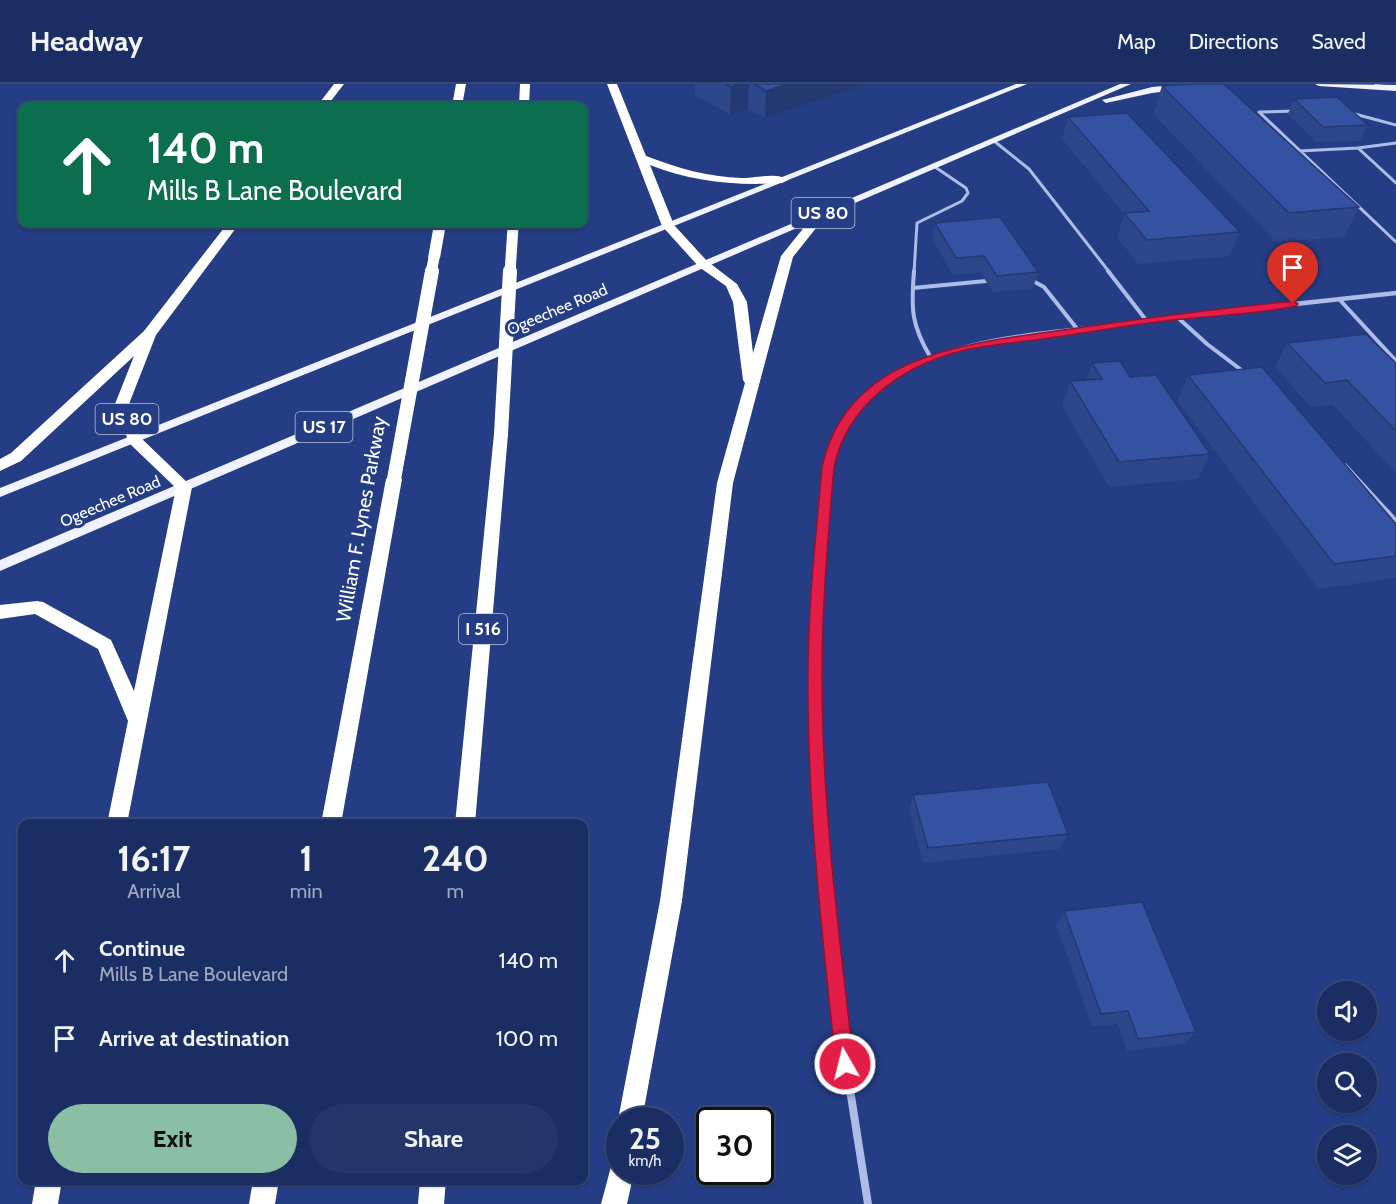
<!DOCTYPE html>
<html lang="en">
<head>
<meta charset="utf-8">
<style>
	body { margin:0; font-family:Cabin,sans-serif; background:#243669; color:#f1f3f6; height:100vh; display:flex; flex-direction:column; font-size:22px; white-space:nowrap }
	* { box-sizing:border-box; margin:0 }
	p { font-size:20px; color:#a0a8be }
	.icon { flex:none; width:33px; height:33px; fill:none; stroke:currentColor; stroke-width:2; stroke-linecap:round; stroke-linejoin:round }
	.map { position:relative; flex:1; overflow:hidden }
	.details { position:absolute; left:18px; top:735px; width:570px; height:366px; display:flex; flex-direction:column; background:#1b2e63; border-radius:12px; box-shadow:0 2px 4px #0004,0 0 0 2px #394a78 }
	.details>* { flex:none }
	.banner { position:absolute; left:18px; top:18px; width:570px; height:126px; border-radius:12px; box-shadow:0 2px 4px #0004,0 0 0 2px #394a78; background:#0b6e4f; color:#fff; overflow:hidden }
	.controls { position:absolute; left:1317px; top:897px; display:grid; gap:12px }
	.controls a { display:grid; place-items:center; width:60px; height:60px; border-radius:50%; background:#1b2e63; box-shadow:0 2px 4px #0004,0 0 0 2px #394a78; font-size:30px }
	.speed { position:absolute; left:606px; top:1023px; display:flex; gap:12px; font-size:30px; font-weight:700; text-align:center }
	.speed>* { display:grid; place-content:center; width:78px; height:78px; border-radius:50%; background:#1b2e63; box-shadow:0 2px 4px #0004,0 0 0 2px #394a78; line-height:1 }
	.speed small { font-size:15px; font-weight:400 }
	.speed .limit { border:3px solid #111; border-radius:9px; background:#fff; color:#111 }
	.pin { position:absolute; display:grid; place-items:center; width:51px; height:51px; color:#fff; margin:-62px -26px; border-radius:50% 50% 50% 0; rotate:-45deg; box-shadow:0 0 6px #0007 }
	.pin .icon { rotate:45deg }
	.me { position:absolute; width:66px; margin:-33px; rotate:352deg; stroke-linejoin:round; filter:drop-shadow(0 0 4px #0008) }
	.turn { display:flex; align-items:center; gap:21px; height:126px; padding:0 30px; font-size:27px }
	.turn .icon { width:78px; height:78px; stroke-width:2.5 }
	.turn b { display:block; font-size:42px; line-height:51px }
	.eta { display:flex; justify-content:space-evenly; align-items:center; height:102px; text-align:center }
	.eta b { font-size:36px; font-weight:800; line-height:42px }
	.primary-button { display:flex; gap:12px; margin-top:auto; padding:12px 30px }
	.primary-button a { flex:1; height:69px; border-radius:36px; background:#8abfa5; color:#111; font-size:24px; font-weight:800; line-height:69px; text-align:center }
	.primary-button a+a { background:#243669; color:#f1f3f6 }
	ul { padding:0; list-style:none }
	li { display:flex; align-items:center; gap:18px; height:78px; padding:0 30px }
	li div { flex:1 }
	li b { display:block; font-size:22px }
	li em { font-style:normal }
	header { display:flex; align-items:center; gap:36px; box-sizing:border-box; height:84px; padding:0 30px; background:#1b2e63; border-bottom:2px solid #394a78 }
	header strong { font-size:28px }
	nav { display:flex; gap:33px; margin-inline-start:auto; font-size:21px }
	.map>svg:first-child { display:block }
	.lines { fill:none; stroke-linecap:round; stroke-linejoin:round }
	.lane-far2 { stroke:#aebde8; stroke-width:3 }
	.lane-far1 { stroke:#aebde8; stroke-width:4 }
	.lane { stroke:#aebde8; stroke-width:4.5 }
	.street-far2 { stroke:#aebde8; stroke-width:4.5 }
	.street-far1 { stroke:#aebde8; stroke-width:6 }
	.street { stroke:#aebde8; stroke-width:8 }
	.secondary { fill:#d8e0f7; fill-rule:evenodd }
	.primary { fill:#f0f3fe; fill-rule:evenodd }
	.highway { fill:#fff; fill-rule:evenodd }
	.highway-bridge-far1 { stroke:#fff; stroke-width:11 }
	.highway-bridge { stroke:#fff; stroke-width:14 }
	.wall { fill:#2e468a }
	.shaded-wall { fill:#253971 }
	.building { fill:#3551a1; stroke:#253971; stroke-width:1.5 }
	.route { fill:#e11d48; stroke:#92132f; stroke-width:1.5 }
	.labels { text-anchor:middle; stroke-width:6; stroke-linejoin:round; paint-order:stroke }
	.far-street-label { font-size:16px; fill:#fff; stroke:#243d84 }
	.shield { fill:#243d84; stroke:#bdc5da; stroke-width:1.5 }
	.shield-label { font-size:18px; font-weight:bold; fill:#fff }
	.street-label { font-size:20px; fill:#fff; stroke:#243d84 }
</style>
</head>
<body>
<header>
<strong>Headway</strong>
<nav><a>Map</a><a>Directions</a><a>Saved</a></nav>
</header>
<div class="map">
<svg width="1396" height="1120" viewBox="0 0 1396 1120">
	<rect width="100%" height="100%" fill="#243d84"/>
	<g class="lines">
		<path class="lane-far2" d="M1295,27L1259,28L1396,158
			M1351,29L1396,41
			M994,57L1029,85L1110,189
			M1358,64L1396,59
			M1299,67L1358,64L1396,99
			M914,189L917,139L962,117L968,109L966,104L935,83"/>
		<path class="lane-far1" d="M914,187C911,225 911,241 931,274
			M1108,187L1146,236
			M1031,196L1044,203L1078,246
			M913,204L986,197
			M1339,215L1396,277
			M1176,232L1207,260L1244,288
			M1345,381L1388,428"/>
		<path class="lane" d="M1387,427L1396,437"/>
		<path class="street-far2" d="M824,428C828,381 832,343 871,310C937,252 1041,251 1125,240C1215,228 1306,219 1396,209"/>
		<path class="street-far1" d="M819,733L815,565L824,427"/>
		<path class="street" d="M819,732L837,923L868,1120"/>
		<path class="secondary" d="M1374,0L1396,2V6L1375,1Z"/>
		<path class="primary" d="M1016,0H1027L0,413V404Z
			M1120,0H1131L0,487V476Z
			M1186,0H1215L1211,2L1152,9L1106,19L1102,16L1152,3Z
			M1315,0L1396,1V7L1319,2Z"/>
		<path class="highway" d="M334,0H344L327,22H317Z
			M456,0H466L462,22H452Z
			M520,0H530L529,22H519Z
			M607,0H617L646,72C677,84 708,93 742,94C754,94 779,88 788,96L782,99C736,102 693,98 650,81L674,141L707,177L737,200L747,218L753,269L781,172L818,126L822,125L828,129L793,173L733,399L682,817L642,1036H620V1041L618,1036L660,817L717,399L745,299L743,296L733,218L726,202L699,183L662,142Z
			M227,140H239L156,251L129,320L141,354L192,403L127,740H107L128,637L98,565L35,530L0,535V521L37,517L43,518L111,556L134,607L176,404L129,359L115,320L134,272L21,377L0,387V375L11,369L144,247Z
			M434,140H446L440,174L434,178L428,174Z
			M501,345L508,350L475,740H455L494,350Z
			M394,390L402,395L341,740H321L386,395Z
			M620,1076V1088H634L627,1120H601L612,1079Z
			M36,1096H62L58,1120H32Z
			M253,1096H279L275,1120H249Z
			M420,1096H446L444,1120H418Z"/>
		<path class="highway-bridge-far1" d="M431,189L434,174
			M510,189L513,143"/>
		<path class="highway-bridge" d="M501,350L510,187
			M394,395L432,187"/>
	</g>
	<path class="wall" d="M695,0H867L765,34L748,25L730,31L695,11Z
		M1162,2L1359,123L1345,153L1276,158L1153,30Z
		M1294,15L1368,41L1360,57L1316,58L1288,30Z
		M1068,33L1240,148L1230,172L1138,180L1117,153L1124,130L1062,55Z
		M935,139L1038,188L1033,205L993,208L980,188L953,191L932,155Z
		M1287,259L1396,279V389L1333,321L1311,323L1275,283Z
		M1092,279L1130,293L1210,370L1198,395L1109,403L1062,322L1070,297L1086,296Z
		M1188,291L1396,440V494L1318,505L1177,316Z
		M913,711L1068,750L1060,765L923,779L909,726Z
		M1064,827L1196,948L1184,960L1127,967L1118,940L1092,942L1056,841Z"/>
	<path class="shaded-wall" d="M741,0H749L748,25L730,31L731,3Z
		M787,0H867L765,34L766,7Z"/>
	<path class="building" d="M725,0H741L731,3Z
		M754,0H787L766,7Z
		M1192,0H1224L1359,123L1289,129L1162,2Z
		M1337,13L1368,41L1323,43L1294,15Z
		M1127,29L1240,148L1147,156L1124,129L1149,127L1068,33Z
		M1000,133L1038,188L997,192L984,172L956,174L935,139Z
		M1366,250L1396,279V347L1347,296L1325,299L1287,259Z
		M1120,277L1130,293L1156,291L1210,370L1119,378L1070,297L1102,295L1092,279Z
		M1262,283L1396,440V472L1334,480L1188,291Z
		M1048,698L1068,750L928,764L913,711Z
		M1142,818L1196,948L1138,955L1128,927L1101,930L1064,827Z"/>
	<path class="route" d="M1293,217L1298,220L1296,222C1260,230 1220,231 1183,235C1140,239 1098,247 1056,253C1025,258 992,260 961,267C902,282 847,321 834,383C828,452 822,522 822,591C822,722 839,851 854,980L852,987L845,989L839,987L836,980C822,851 807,721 808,591C808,521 816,452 822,383C848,262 985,258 1084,243C1153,233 1223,224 1293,217Z"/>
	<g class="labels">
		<g class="far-street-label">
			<text transform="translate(557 225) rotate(-23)" y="6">Ogeechee Road</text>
			<text transform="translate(110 417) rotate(-23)" y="6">Ogeechee Road</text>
		</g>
		<g class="shield">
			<rect x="791.5" y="114" width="63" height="30" rx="4.5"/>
			<rect x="95.5" y="320" width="63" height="30" rx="4.5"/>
			<rect x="295.5" y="328" width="57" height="30" rx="4.5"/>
			<rect x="459" y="530" width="48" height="30" rx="4.5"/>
		</g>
		<g class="shield-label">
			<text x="823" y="135">US 80</text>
			<text x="127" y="341">US 80</text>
			<text x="324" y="349">US 17</text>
			<text x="483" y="551">I 516</text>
		</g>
		<g class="street-label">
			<text transform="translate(361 435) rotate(-80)" y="7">William F. Lynes Parkway</text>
		</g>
	</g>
</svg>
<div class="controls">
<a><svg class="icon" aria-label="sound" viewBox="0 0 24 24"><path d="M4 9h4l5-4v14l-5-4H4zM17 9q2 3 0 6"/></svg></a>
<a><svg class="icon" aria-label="search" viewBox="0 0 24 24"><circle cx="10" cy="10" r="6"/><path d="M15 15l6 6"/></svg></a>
<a><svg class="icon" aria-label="layers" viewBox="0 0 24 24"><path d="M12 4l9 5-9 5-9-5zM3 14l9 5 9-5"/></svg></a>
</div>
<div class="speed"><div>25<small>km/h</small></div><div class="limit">30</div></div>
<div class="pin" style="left:1293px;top:220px;background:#d93025"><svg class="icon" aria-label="arrive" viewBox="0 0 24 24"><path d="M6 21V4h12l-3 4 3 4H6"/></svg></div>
<svg class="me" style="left:845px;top:980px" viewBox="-20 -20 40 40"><circle r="17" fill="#e11d48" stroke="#fff" stroke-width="3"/><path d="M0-11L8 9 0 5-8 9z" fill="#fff"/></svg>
<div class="banner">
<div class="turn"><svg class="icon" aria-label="ahead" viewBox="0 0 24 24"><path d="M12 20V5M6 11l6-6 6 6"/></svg><div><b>140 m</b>Mills B Lane Boulevard</div></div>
</div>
<section class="details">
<div class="eta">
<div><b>16:17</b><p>Arrival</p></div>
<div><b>1</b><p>min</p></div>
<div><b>240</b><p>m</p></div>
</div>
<ul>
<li><svg class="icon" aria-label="ahead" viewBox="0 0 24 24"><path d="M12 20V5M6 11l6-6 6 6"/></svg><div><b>Continue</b><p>Mills B Lane Boulevard</p></div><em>140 m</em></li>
<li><svg class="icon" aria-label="arrive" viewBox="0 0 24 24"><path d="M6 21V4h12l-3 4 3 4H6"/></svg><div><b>Arrive at destination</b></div><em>100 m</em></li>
</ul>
<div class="primary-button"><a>Exit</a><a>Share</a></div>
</section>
</div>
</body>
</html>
